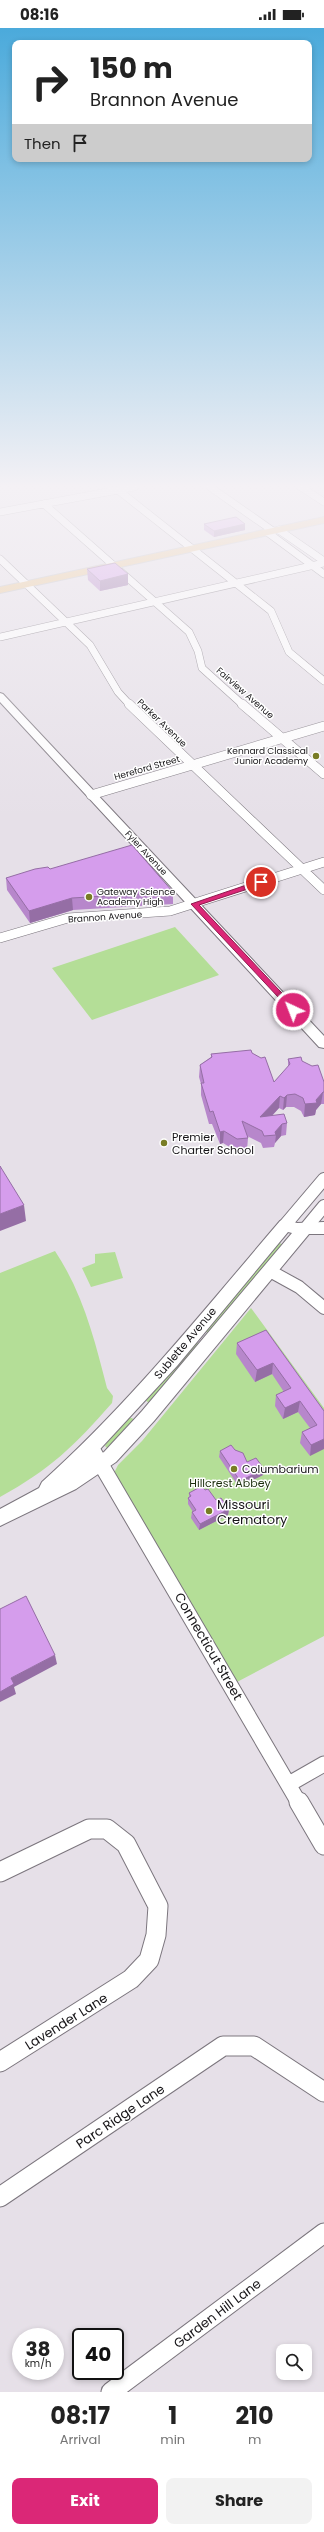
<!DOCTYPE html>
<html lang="en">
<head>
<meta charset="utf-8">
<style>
	body { margin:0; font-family:Poppins,sans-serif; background:#f2f2f2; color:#222; height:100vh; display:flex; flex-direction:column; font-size:15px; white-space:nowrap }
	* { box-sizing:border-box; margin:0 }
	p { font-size:13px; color:#767676 }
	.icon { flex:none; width:22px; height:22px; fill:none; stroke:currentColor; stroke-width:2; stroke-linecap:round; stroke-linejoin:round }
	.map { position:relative; height:2364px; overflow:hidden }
	.drawer { display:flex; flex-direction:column; background:#fff; flex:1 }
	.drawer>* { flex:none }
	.guide { position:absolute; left:12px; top:12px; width:300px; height:122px; border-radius:8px; box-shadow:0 2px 6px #0003; background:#fff; color:#222; overflow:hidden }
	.buttons { position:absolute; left:276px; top:2316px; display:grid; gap:8px }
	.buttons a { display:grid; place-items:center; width:36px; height:36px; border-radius:8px; background:#fff; box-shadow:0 2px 6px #0003; font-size:20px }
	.speed { position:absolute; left:12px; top:2300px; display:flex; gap:8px; font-size:20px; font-weight:700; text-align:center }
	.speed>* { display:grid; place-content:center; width:52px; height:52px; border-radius:50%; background:#fff; box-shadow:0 2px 6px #0003; line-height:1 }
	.speed small { font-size:10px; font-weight:400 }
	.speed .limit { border:2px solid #111; border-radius:6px; background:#fff; color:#111 }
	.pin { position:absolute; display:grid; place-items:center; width:34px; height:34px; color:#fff; margin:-17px; border:2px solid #fff; border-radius:50%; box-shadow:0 1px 4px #0007 }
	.me { position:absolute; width:44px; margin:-22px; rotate:317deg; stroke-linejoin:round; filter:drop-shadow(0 0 3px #0008) }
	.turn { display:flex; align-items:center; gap:14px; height:84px; padding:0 12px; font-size:18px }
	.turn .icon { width:52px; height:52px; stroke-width:2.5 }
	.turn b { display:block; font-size:28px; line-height:34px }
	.then { display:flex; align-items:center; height:38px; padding:0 12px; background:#0003; gap:8px; font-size:15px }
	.eta { display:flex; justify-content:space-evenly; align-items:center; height:68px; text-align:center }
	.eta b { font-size:24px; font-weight:700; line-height:28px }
	.primary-button { display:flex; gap:8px; margin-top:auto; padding:8px 12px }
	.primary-button a { flex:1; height:46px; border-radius:8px; background:#db2777; color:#fff; font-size:16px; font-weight:700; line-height:46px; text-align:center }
	.primary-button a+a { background:#f2f2f2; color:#222 }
	.status { display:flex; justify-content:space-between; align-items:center; height:28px; padding:0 20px; background:#fff; direction:ltr }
	.status svg { height:11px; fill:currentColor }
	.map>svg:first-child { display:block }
	.green { fill:#b4de97 }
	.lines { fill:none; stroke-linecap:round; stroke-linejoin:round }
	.minor-far4-casing { stroke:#7c767e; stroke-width:8 }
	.minor-far3-casing { stroke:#7c767e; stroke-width:10 }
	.minor-far2-casing { stroke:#7c767e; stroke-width:14 }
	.minor-far1-casing { stroke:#7c767e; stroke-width:17 }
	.minor-casing { stroke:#7c767e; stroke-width:21 }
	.tertiary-casing { stroke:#7c767e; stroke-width:2 }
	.primary-casing { stroke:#c3c2c3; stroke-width:2 }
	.minor-far4 { stroke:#fff; stroke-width:7 }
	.minor-far3 { stroke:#fff; stroke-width:9 }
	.minor-far2 { stroke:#fff; stroke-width:12 }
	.minor-far1 { stroke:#fff; stroke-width:15 }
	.minor { stroke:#fff; stroke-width:19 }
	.tertiary { fill:#fff; fill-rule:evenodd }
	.primary { fill:#ecc68e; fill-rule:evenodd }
	.wall { fill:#b787cb }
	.shaded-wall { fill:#956ea5 }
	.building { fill:#d59dec; stroke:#956ea5 }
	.route { fill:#db2777; stroke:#8e194d }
	.poi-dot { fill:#787c24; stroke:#fff; stroke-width:1.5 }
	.labels { text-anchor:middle; stroke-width:3; stroke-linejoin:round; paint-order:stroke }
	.far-street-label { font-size:9px; fill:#171518; stroke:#fff }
	.far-poi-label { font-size:9px; fill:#171518; stroke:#fff; text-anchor:end }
	.poi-label { font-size:11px; fill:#171518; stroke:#fff; text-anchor:start }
	.street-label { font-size:11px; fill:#171518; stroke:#fff }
	.park-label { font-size:11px; fill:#1c2f0d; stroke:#fff }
	.near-poi-label { font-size:13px; fill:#171518; stroke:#fff; text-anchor:start }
	.near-street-label { font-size:13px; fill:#171518; stroke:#fff }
</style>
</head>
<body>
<div class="status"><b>08:16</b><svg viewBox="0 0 49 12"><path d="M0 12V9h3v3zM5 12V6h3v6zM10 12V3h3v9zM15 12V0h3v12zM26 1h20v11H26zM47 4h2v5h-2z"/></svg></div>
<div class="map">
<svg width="324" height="2364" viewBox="0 0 324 2364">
	<rect width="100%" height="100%" fill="#e6e0e8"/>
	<path class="green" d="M175,899L219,947L92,992L52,940Z
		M278,1214L283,1217L209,1305L203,1303Z
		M55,1223C83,1265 95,1313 107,1360L113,1368L112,1375C74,1418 51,1441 0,1469V1245Z
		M115,1224L123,1250L91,1259L82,1240L95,1235V1226Z
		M251,1280L324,1380V1608L237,1654L114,1445L118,1437L142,1413Z
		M197,1314L199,1318L149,1375L144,1371Z
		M127,1390H132L135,1393L109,1422L105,1418L106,1416Z"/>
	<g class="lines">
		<defs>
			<path id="minor-far4" d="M210,459L273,503
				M301,459L324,474
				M118,462L271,583L289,624L324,653
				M44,476L189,604L198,623L202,640L243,677
				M0,484L134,459
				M279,502L324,533
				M267,504L324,546
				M0,531L90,617L118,664L130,677
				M0,609L324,535"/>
			<path id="minor-far3" d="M129,676L324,862
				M242,676L324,746
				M91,767L324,698
				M0,910L68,890L170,883L324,834"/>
			<path id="minor-far2" d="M285,1197L324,1151
				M305,1201L324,1178
				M270,1243L299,1259L324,1280"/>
			<path id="minor-far1" d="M92,1421L299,1775
				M289,1756L324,1736"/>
			<path id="minor" d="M299,1774L324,1817
				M0,1844L89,1801H107L126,1816L158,1878L156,1907L149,1932L131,1951L0,2034
				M0,2169L223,2018H254L324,2064
				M111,2364L324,2205"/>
			<path id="tertiary" d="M0,665L3,666L324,1008V1020L319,1019L0,674Z
				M285,1191L297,1195L324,1194V1206H309L154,1393L116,1434L76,1461L0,1498V1481L39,1460L42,1454C130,1375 203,1283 280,1193ZM288,1204L292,1205L142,1383L104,1424L90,1432L177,1338Z"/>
			<path id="primary" d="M324,489V495L0,565V559Z"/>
		</defs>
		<use href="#minor-far4" class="minor-far4-casing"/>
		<use href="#minor-far3" class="minor-far3-casing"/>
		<use href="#minor-far2" class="minor-far2-casing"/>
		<use href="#minor-far1" class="minor-far1-casing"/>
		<use href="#minor" class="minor-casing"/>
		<use href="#tertiary" class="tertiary-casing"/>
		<use href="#primary" class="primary-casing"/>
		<use href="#minor-far4" class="minor-far4"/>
		<use href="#minor-far3" class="minor-far3"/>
		<use href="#minor-far2" class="minor-far2"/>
		<use href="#minor-far1" class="minor-far1"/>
		<use href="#minor" class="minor"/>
		<use href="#tertiary" class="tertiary"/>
		<use href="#primary" class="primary"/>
	</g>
	<path class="wall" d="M204,496H245V502L214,509L204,502Z
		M87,541L128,546V557L100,563L88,552Z
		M50,841L173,864V876L73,882L30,895L7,862L6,850Z
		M252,1025L274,1054L288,1039V1031L302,1033L324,1054V1076H321L316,1082L315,1087L304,1089L301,1083L294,1079H286L283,1082L279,1080L272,1088L287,1095L286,1107L281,1108L275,1115L274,1119L263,1120L261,1115L247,1108L248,1110L247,1122L236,1123L223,1115L220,1116L212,1096H209L201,1067V1056L199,1049L200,1037L211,1029V1026Z
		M266,1302L324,1383L310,1428L300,1415L302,1404L310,1400L298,1384L283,1391L275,1378L276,1367L284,1364L272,1346L255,1354L236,1326L237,1315Z
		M235,1422L247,1434L263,1447L239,1459L219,1429L220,1423Z
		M205,1462L216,1472L229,1481L228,1487L199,1502L191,1490L192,1484H193L188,1476V1470L189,1469V1465Z"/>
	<path class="shaded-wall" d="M245,496V502L214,509V503Z
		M128,546V557L100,563V553Z
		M72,870L73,882L30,895L29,883Z
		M323,1064L321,1076L316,1082L315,1087L304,1089L305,1076L316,1072Z
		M287,1067L286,1079L283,1082L284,1070Z
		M280,1068L279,1080L259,1101L260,1089Z
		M282,1096L281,1108L275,1115L276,1107L275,1104Z
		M224,1103L223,1115L220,1116V1104Z
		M24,1177L26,1193L0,1203V1186Z
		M273,1335L272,1346L255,1354L257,1342Z
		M300,1373L298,1384L283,1391L285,1380Z
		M324,1411V1421L310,1428L311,1417Z
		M264,1441L263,1447L239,1459L240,1453Z
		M229,1481L228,1487L199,1502L200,1496Z
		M55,1627L57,1636L14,1659L16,1666L0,1674V1664L11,1650Z"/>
	<path class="building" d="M236,489L245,496L214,503L204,496Z
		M115,535L128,546L100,553L87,541Z
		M132,817L173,864L72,870L29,883L6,850L35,841L48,839L50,841Z
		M251,1022L252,1025L261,1030L265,1029L274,1054L290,1036L288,1031L301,1029L302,1033L312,1038L318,1037L324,1054V1064H323L316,1072L317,1075L305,1076L303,1070L295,1066L287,1067L284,1070L280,1068L260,1089L284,1086L287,1095L282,1096L275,1104L276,1107L264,1108L262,1103L242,1093L248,1110L237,1111L224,1103L220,1104L213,1083L210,1084L201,1055H204L200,1037L212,1029L211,1026Z
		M0,1138L24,1177L0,1186Z
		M266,1302L324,1383V1411L311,1417L302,1404L317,1397L300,1373L285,1380L276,1367L291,1360L273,1335L257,1342L237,1315Z
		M231,1417L235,1422L243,1425L247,1434L256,1430L264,1441L240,1453L220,1423Z
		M202,1458L205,1462L208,1461L216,1472L221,1470L229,1481L200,1496L192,1484L196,1482L188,1470L191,1468L189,1465Z
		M26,1568L55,1627L11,1650L14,1656L0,1664V1581Z"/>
	<linearGradient id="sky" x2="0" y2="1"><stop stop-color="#4baadb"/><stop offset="0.58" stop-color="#f4f1f5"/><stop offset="1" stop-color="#f4f1f5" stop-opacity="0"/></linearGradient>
	<rect width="324" height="790" fill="url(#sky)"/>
	<path class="route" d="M261,852L263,856L199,877L296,980L297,982L293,985L191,876Z"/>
	<g class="poi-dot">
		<circle cx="316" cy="728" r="4"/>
		<circle cx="89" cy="869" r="4"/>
		<circle cx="164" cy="1115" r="4"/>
		<circle cx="234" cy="1441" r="4"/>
		<circle cx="209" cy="1483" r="4"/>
	</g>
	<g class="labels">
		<g class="far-street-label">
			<text transform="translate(245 665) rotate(41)" y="3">Fairview Avenue</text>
			<text transform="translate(162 695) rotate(44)" y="3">Parker Avenue</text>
			<text transform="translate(147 740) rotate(-16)" y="3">Hereford Street</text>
			<text transform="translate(146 825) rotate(47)" y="3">Fyler Avenue</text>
			<text transform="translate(105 889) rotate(-4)" y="3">Brannon Avenue</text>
		</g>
		<g class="far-poi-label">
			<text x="308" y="726">Kennard Classical<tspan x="308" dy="10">Junior Academy</tspan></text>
			<text x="97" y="867" text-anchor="start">Gateway Science<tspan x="97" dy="10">Academy High</tspan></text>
		</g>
		<g class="poi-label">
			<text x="172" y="1113">Premier<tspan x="172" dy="13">Charter School</tspan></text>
			<text x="242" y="1445">Columbarium</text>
		</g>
		<g class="street-label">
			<text transform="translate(185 1315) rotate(-50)" y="4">Sublette Avenue</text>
		</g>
		<g class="park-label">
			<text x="230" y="1459">Hillcrest Abbey</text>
		</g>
		<g class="near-poi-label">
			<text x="217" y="1481">Missouri<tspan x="217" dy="15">Crematory</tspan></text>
		</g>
		<g class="near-street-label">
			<text transform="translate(209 1618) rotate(60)" y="5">Connecticut Street</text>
			<text transform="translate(66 1993) rotate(-32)" y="5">Lavender Lane</text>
			<text transform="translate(120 2088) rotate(-34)" y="5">Parc Ridge Lane</text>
			<text transform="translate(217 2285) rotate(-37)" y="5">Garden Hill Lane</text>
		</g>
	</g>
</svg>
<div class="buttons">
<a><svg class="icon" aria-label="search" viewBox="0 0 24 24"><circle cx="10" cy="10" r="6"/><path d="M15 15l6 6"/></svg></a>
</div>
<div class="speed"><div>38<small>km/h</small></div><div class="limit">40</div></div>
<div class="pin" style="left:261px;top:854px;background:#d93025"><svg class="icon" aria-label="arrive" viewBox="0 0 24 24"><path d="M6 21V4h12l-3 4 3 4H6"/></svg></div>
<svg class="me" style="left:293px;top:982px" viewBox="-20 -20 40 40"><circle r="17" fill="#db2777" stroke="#fff" stroke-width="3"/><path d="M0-11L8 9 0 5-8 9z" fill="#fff"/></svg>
<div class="guide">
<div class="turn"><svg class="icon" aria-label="right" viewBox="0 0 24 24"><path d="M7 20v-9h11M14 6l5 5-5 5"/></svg><div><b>150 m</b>Brannon Avenue</div></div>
<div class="then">Then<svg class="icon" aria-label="arrive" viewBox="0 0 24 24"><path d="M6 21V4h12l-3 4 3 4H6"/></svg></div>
</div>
</div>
<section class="drawer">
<div class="eta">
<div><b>08:17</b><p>Arrival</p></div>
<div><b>1</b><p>min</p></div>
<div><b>210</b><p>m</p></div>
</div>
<div class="primary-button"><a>Exit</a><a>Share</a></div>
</section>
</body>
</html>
